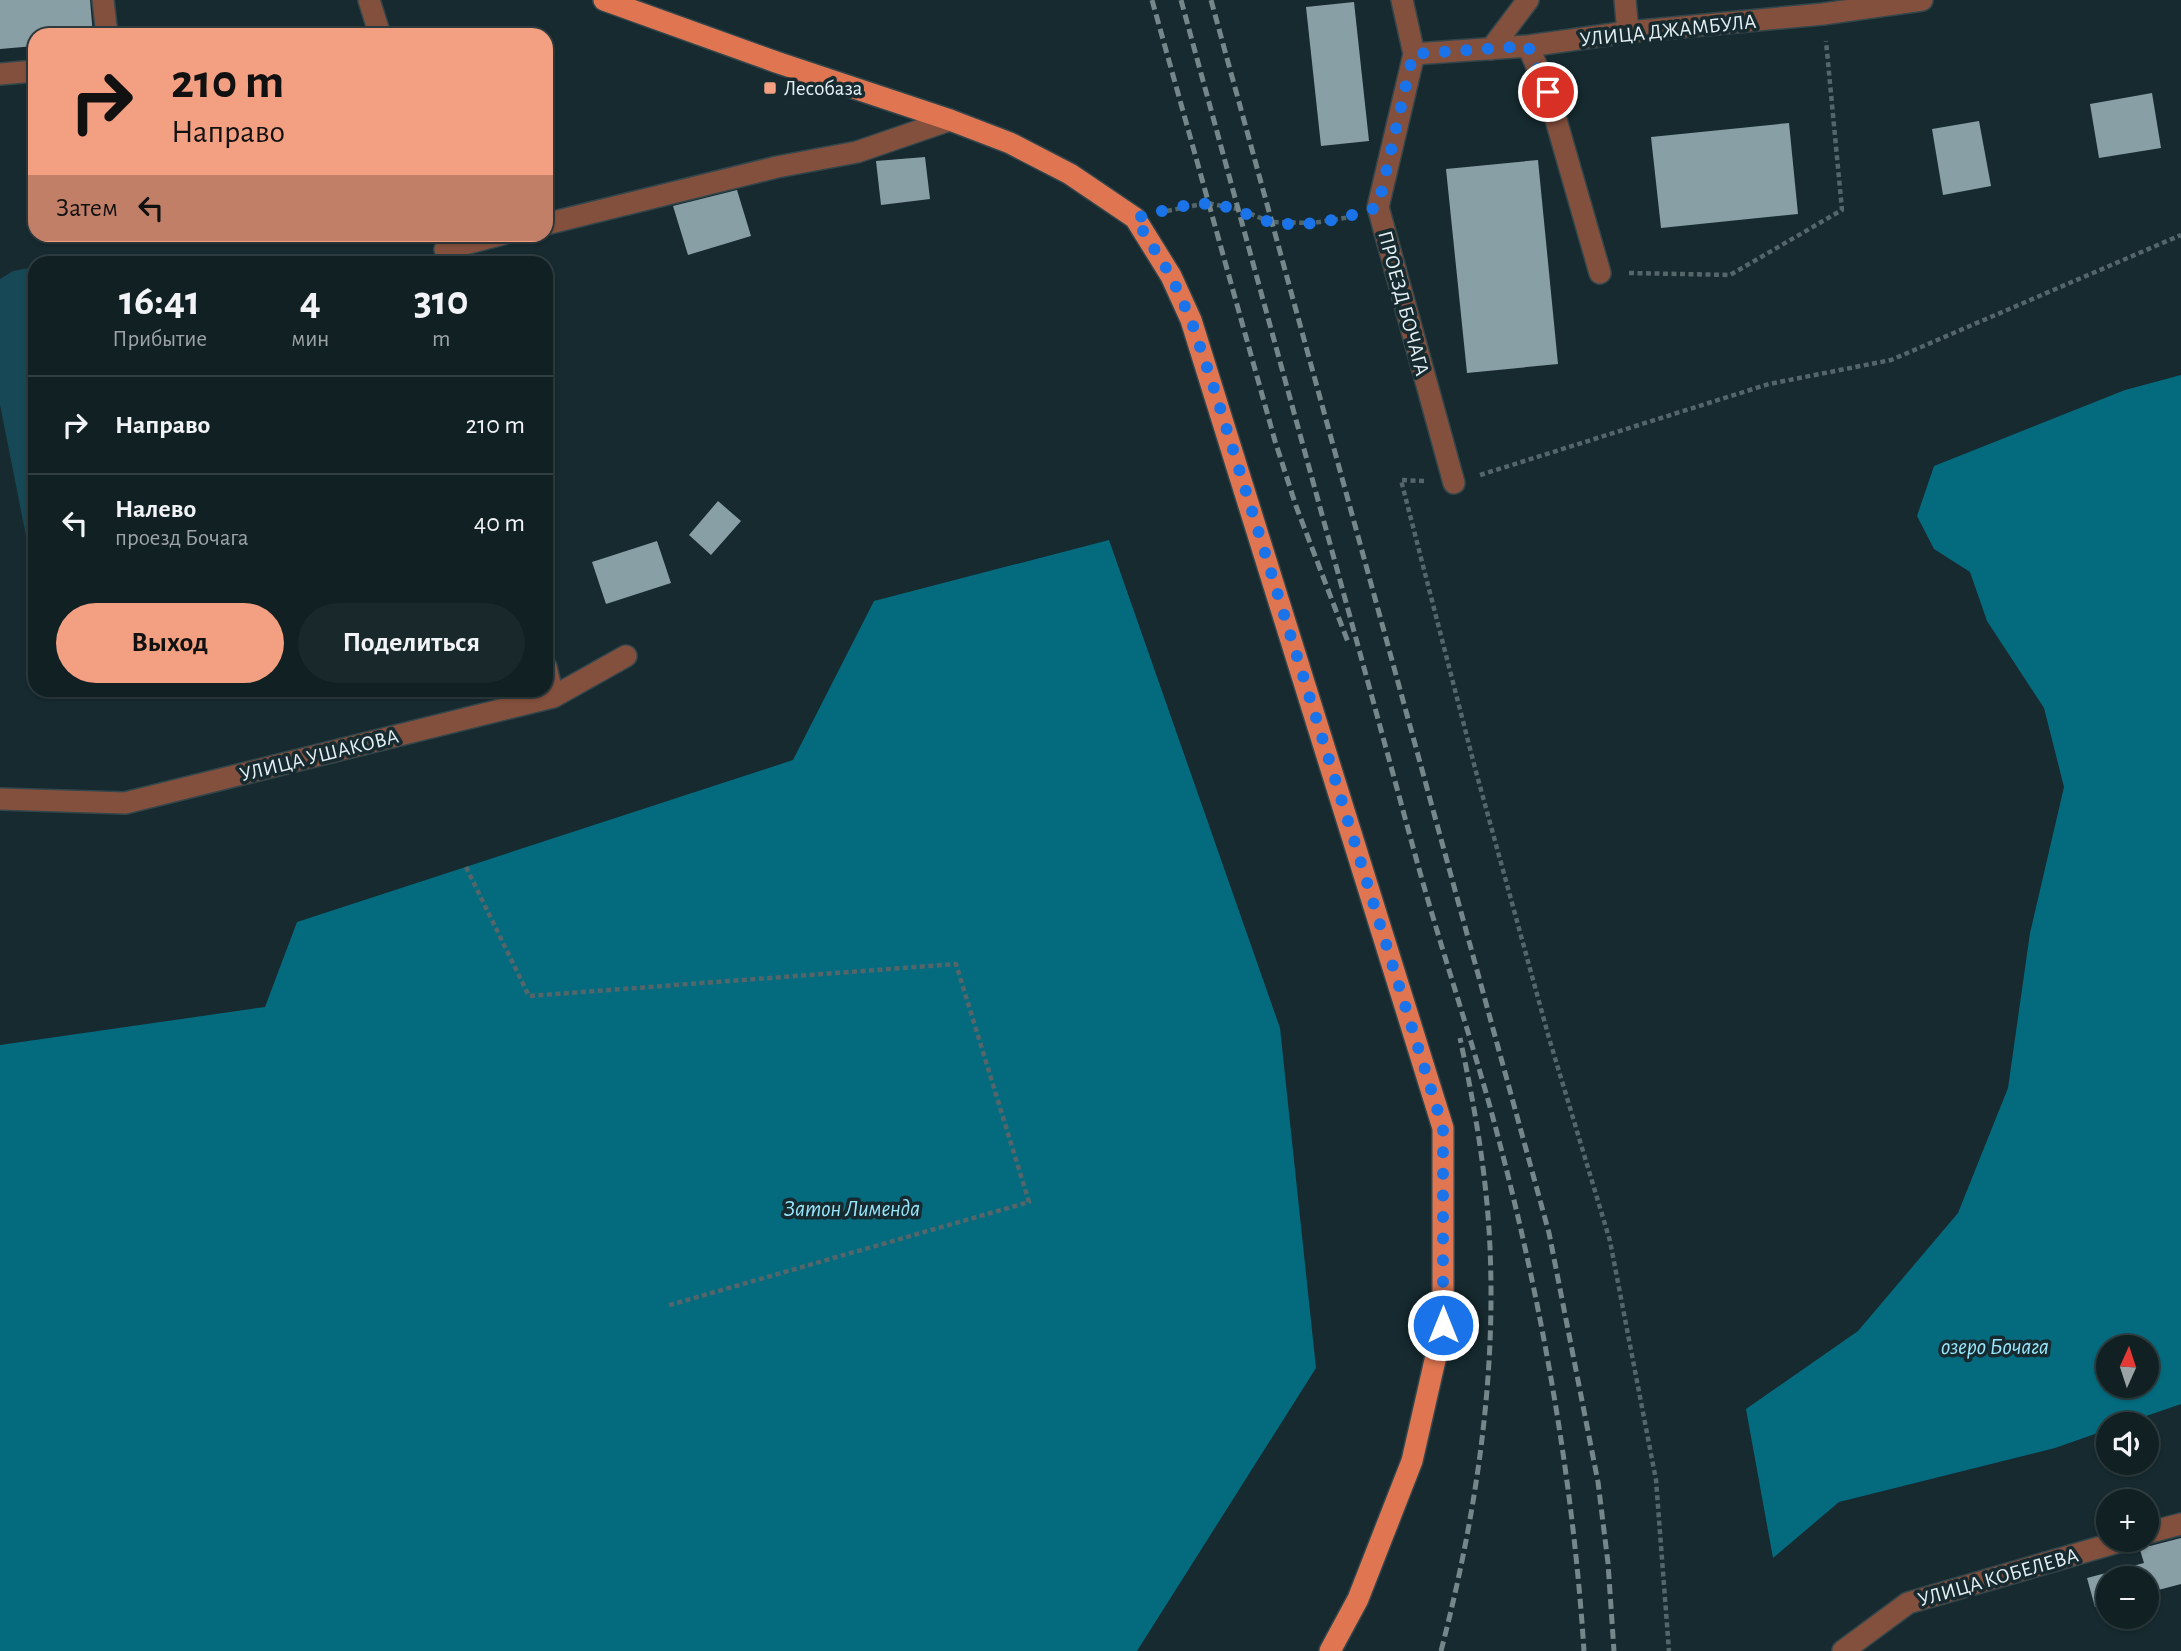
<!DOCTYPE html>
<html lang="ru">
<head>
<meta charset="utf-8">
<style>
	body { margin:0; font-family:"Alegreya Sans",sans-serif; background:#19282b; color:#f1f3f6; height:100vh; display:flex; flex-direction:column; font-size:26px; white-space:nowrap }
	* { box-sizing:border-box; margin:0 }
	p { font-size:23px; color:#9ca3a6 }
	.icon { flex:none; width:38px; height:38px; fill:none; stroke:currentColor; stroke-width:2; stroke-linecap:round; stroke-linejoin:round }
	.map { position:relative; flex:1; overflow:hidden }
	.side { position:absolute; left:28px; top:256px; width:525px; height:441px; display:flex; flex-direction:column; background:#102023; border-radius:21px; box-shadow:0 2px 5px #0004,0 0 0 2px #303e41 }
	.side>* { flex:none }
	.banner { position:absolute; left:28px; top:28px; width:525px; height:214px; border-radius:21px; box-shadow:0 2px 5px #0004,0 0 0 2px #303e41; background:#f39f82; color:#111; overflow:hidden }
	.needle { width:46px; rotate:3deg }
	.tools { position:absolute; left:2096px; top:1335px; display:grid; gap:14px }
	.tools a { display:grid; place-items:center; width:63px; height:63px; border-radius:50%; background:#102023; box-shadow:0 2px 5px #0004,0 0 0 2px #303e41; font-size:35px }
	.pin { position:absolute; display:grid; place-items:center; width:60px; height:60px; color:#fff; margin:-30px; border:4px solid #fff; border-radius:50%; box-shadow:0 2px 7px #0007 }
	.me { position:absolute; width:77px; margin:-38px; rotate:0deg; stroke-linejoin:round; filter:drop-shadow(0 0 5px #0008) }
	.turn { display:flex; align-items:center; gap:24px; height:147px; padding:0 28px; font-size:32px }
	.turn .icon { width:91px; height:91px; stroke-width:2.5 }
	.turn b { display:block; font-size:49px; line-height:60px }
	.then { display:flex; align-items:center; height:66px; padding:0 28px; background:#0003; gap:14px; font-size:26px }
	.eta { display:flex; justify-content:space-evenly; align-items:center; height:119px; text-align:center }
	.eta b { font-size:42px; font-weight:700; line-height:49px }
	.cta { display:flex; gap:14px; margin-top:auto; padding:14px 28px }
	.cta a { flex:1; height:80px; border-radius:42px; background:#f39f82; color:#111; font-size:28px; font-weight:700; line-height:80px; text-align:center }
	.cta a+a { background:#19282b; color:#f1f3f6 }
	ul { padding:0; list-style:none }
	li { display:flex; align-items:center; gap:21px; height:98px; padding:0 28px; border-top:2px solid #303e41 }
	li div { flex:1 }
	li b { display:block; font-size:26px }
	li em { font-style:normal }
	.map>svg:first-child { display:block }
	.green { fill:#164955 }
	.water { fill:#046b7e; fill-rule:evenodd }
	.building { fill:#889fa6 }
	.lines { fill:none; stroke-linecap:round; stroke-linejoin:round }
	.minor-casing { stroke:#33464b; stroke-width:24 }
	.major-casing { stroke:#33464b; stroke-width:24 }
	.path { stroke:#55666b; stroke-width:4.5; stroke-dasharray:5 3.5; stroke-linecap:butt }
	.minor { stroke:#84503e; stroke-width:21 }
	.major { stroke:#e07651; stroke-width:21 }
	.rail { stroke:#76878b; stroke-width:5; stroke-dasharray:10 5; stroke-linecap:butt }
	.route { stroke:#1a73e8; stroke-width:12; stroke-dasharray:0 21.6 }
	.poi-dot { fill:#f39f82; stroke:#162a2f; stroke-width:2.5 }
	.labels { text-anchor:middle; stroke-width:7; stroke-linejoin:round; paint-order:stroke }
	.street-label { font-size:21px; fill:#e4f0f4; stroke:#162a2f }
	.poi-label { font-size:21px; fill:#e4f0f4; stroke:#162a2f; text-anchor:start }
	.water-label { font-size:23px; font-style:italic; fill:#97e6fb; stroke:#162a2f }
</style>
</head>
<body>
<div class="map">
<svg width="2181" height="1651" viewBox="0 0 2181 1651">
	<rect width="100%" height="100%" fill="#162a2f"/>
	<path class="green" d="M35,267V563L30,556L0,405V279L13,271Z"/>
	<path class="water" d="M2181,375V1404L2123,1424H2109V1429L2055,1448L1839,1502L1773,1558L1746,1409L1858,1331L1958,1213L2008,1088L2030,933L2064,787L2044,708L1987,621L1970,572L1934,549L1917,516L1934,466L2125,390ZM2109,1348H2147V1386H2109Z
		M1109,540L1280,1028L1316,1368L1137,1651H0V1045L265,1007L297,922L793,760L874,601Z"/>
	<path class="building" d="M0,0H90L93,35H35V46L0,49Z
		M1354,2L1369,141L1321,146L1306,7Z
		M2152,93L2161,148L2099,158L2090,104Z
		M1979,121L1991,186L1943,195L1932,129Z
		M1789,123L1798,214L1661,228L1651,137Z
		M925,157L930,199L881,205L876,161Z
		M1538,160L1558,364L1467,373L1446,169Z
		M737,190L751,236L688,255L673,206Z
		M718,501L741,521L711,555L689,535Z
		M657,541L671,583L606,604L592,562Z
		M2181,1538V1584L2147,1593V1578H2109V1603L2095,1607L2087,1578L2144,1563L2138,1543L2150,1546Z"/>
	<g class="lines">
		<defs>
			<path id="minor" d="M103,0L107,35
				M369,0L380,35
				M1402,0L1414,54L1378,207L1454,483
				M1625,0L1628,32
				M1528,46L1548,92L1600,273
				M1491,49L1528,0
				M1414,54L1528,46L1628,32L1823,14L1922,0
				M0,74L35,71
				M546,224L777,167L857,152L950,120
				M445,249L503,234
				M546,667L553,697
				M0,799L125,803L553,697L626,656
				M2147,1533L2181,1524
				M1843,1651L1908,1603L2125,1540"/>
			<path id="major" d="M604,0L776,62L950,120L1010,143L1070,174L1135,218L1171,276L1191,320L1443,1128V1325L1412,1461L1358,1599L1330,1651"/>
		</defs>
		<use href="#minor" class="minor-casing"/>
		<use href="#major" class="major-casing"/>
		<path class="path" d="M1167,211L1207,203L1238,209L1271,222L1313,223L1350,217
			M1629,273L1730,275L1842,210L1826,41
			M1480,475L1769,384L1891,360L2181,235
			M1424,481L1401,480L1475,768L1549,1038L1610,1241L1656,1480L1669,1651
			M466,867L529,996L956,964L1029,1202L666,1306"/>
		<use href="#minor" class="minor"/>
		<use href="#major" class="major"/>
		<path class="rail" d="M1152,0L1275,441L1296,506L1348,642
			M1181,0C1259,286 1338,572 1416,858C1438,938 1464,1016 1487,1096C1537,1276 1572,1465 1584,1651
			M1211,0L1549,1233L1598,1482L1608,1563L1614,1651
			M1441,1651C1475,1520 1496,1383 1490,1248C1487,1177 1475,1108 1460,1038"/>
	</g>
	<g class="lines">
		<path class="route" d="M1443,1325V1128L1213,385L1191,320L1171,276L1135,218C1156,213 1189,202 1209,204C1232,205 1250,218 1271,222C1306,229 1345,218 1378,207L1413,54L1528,46L1548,92"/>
	</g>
	<rect class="poi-dot" x="763" y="81" width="14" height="14" rx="3.5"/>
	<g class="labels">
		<g class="street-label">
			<text transform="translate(1668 30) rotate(-6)" y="7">УЛИЦА ДЖАМБУЛА</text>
			<text transform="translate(1404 303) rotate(75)" y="7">ПРОЕЗД БОЧАГА</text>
			<text transform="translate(319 755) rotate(-14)" y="7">УЛИЦА УШАКОВА</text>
			<text transform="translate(1998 1577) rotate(-16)" y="7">УЛИЦА КОБЕЛЕВА</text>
		</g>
		<g class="poi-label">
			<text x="784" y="95">Лесобаза</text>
		</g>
		<g class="water-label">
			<text x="852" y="1216">Затон Лименда</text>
			<text x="1995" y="1354">озеро Бочага</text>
		</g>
	</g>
</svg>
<div class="tools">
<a><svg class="needle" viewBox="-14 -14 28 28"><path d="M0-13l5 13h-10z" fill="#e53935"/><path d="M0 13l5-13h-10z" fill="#9ca3a6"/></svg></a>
<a><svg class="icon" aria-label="sound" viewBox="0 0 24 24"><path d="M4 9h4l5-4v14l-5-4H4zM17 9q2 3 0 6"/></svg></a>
<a>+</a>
<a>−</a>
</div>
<div class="pin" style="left:1548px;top:92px;background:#d93025"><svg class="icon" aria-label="arrive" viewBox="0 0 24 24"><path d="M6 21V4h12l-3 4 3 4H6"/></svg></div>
<svg class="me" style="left:1443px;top:1325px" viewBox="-20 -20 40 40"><circle r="17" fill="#1a73e8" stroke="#fff" stroke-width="3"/><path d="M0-11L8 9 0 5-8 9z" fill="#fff"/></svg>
<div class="banner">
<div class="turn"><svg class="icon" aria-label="right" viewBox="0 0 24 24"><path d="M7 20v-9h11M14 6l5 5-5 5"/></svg><div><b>210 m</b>Направо</div></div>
<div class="then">Затем<svg class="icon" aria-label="left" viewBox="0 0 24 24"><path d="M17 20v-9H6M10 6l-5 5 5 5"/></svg></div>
</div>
<section class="side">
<div class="eta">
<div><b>16:41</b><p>Прибытие</p></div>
<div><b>4</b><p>мин</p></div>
<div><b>310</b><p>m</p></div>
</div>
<ul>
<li><svg class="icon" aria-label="right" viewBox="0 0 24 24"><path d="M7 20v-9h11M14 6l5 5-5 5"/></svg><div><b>Направо</b></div><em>210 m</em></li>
<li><svg class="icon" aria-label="left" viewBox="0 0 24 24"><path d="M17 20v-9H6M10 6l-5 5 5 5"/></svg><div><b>Налево</b><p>проезд Бочага</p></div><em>40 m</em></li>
</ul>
<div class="cta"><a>Выход</a><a>Поделиться</a></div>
</section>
</div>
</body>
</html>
